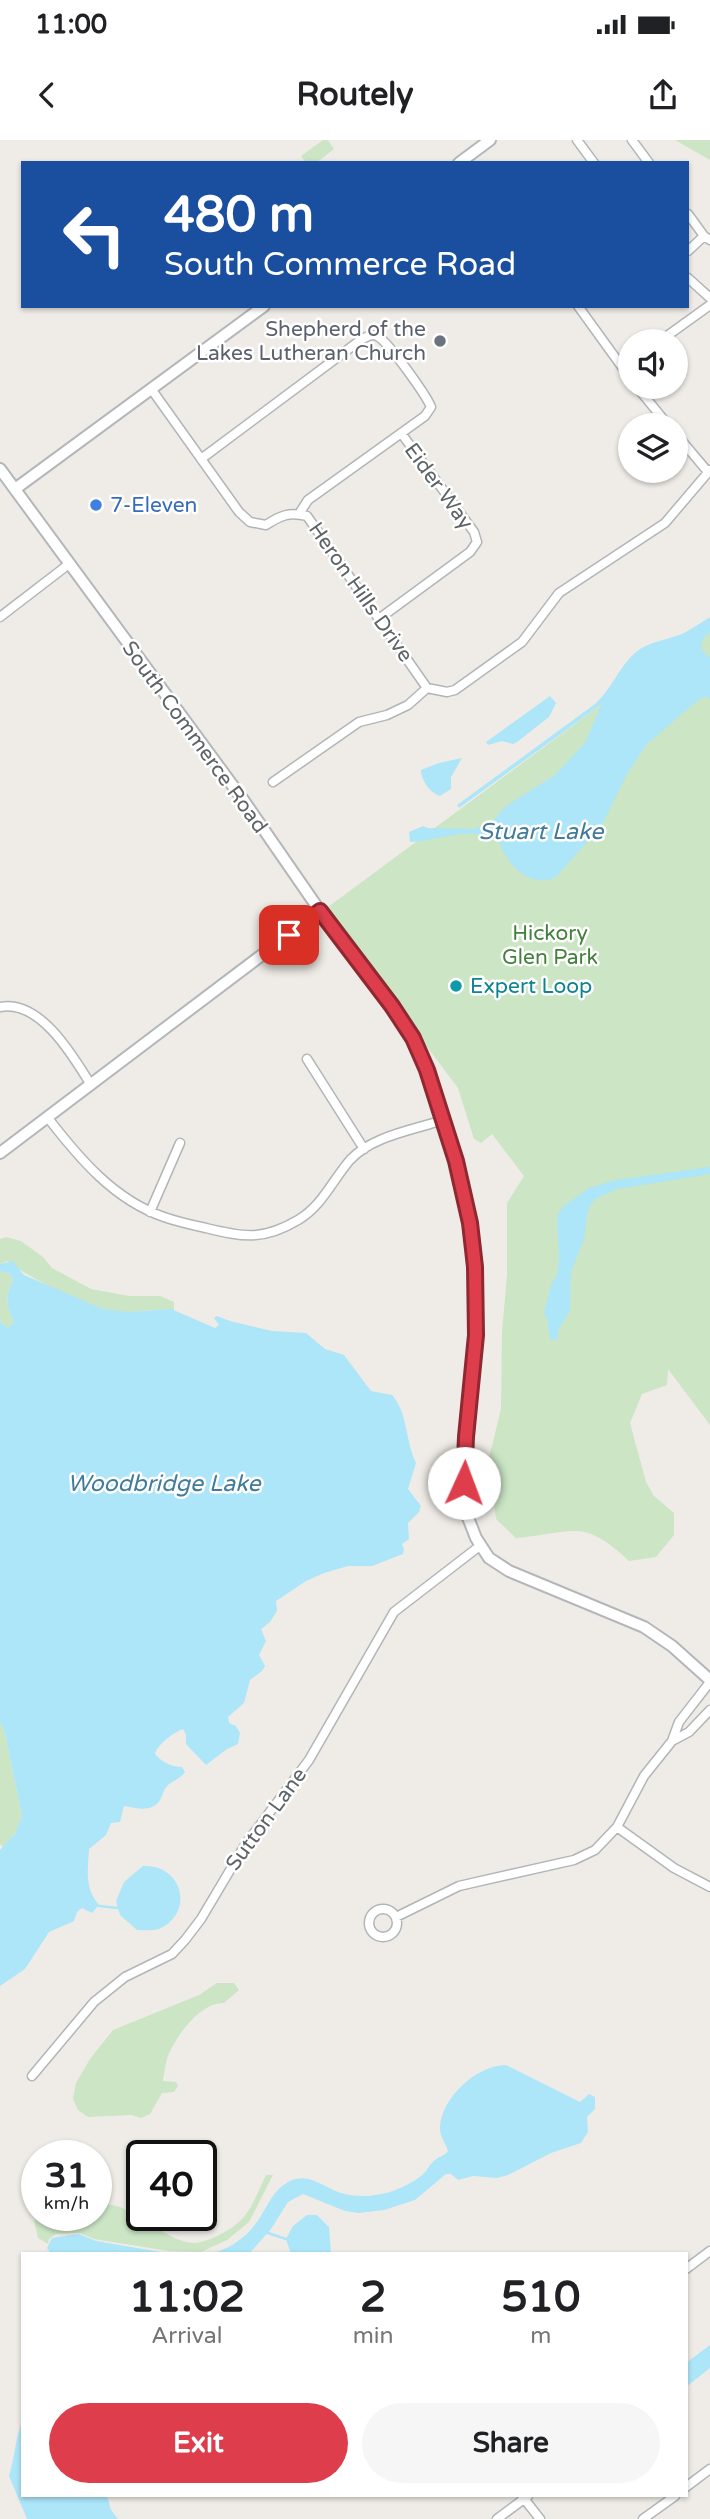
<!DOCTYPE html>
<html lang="en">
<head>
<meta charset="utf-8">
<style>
	body { margin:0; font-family:"Varela Round",sans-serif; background:#f6f6f6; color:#202124; height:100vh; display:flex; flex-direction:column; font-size:26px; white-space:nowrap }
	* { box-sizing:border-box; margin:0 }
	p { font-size:23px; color:#757577 }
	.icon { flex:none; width:38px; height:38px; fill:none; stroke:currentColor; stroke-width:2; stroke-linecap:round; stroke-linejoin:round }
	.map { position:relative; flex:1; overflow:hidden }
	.drawer { position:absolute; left:21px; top:2112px; width:667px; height:245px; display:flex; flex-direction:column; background:#fff; border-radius:0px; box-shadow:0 2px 5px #0004 }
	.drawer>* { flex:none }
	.hud { position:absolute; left:21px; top:21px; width:668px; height:147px; border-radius:0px; box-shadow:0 2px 5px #0004; background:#1a4fa0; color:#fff; overflow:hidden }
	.tools { position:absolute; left:618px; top:189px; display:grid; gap:14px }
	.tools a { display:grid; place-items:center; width:70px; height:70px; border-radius:50%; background:#fff; box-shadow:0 2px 5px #0004; font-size:35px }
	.speed { position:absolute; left:21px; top:2000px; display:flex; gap:14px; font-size:35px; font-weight:700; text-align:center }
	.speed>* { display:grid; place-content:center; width:91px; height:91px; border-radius:50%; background:#fff; box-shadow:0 2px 5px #0004; line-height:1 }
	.speed small { font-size:18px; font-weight:400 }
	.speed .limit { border:4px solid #111; border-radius:10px; background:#fff; color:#111 }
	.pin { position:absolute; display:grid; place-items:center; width:60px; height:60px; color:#fff; margin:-30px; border-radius:14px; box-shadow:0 4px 10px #0006 }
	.me { position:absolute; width:77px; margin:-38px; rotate:2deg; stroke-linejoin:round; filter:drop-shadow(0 0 5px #0008) }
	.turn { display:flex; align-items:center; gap:24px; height:147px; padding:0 28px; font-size:32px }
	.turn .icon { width:91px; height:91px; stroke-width:2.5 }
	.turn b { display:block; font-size:49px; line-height:60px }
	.eta { display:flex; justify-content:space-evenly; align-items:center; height:119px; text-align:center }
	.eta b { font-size:42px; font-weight:700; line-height:49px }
	.cta { display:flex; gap:14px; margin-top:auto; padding:14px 28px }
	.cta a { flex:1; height:80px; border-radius:42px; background:#de3e4c; color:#fff; font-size:28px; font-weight:700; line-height:80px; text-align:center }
	.cta a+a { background:#f6f6f6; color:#202124 }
	.status { display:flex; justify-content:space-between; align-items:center; height:49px; padding:0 35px; background:#fff; direction:ltr }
	.status svg { height:19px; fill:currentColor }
	header { display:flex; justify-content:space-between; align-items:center; height:91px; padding:0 28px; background:#fff; font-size:32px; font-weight:700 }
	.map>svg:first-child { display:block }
	.green { fill:#cbe5c5 }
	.water { fill:#ade5f9 }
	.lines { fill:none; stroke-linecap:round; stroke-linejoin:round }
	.stream { stroke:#ade5f9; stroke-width:2.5 }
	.street-casing { stroke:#b2b5b8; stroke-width:11 }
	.secondary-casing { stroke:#b3b7ba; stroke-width:14 }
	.street { stroke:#fff; stroke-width:8 }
	.secondary { stroke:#fff; stroke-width:10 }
	.route-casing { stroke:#902831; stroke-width:18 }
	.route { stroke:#de3e4c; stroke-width:12 }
	.worship-dot { fill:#6b7280; stroke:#fff; stroke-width:2.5 }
	.shop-dot { fill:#3f7fe0; stroke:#fff; stroke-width:2.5 }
	.culture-dot { fill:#0f9aa8; stroke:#fff; stroke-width:2.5 }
	.labels { text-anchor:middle; stroke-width:5; stroke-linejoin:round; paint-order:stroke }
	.worship-label { font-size:21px; fill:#5b616d; stroke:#fff; text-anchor:end }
	.street-label { font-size:21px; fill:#5e6366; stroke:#fff }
	.shop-label { font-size:21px; fill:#366cbe; stroke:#fff; text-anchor:start }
	.park-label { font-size:21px; fill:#42813b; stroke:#fff }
	.culture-label { font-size:21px; fill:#0d838f; stroke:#fff; text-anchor:start }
	.water-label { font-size:23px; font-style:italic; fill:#437c9b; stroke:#fff }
</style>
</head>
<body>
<div class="status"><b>11:00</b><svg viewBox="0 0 49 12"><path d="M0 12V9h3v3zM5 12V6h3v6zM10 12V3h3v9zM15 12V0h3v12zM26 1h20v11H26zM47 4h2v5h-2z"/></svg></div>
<header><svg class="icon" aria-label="back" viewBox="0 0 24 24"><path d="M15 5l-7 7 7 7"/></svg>Routely<svg class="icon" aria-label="share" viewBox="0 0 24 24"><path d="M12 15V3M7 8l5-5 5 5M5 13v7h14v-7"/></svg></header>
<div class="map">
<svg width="710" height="2379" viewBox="0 0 710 2379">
	<rect width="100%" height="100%" fill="#efece7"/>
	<path class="green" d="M323,0H328L334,9L316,23H306L301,16Z
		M675,0H710V20Z
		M710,484V1285L668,1229L667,1245L642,1254L630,1283L646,1342L654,1356L674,1373V1395L656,1417L629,1421C615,1408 597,1392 577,1391C562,1390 533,1397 516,1398L496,1379L488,1322L501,1269L502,1192L507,1135V1063L524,1036L492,994L481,1003L474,999L458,948L324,770Z
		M6,1097L21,1101L43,1117L52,1128L91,1149L129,1156H160L174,1162V1170C155,1168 137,1173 118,1172C94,1170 26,1137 8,1121L0,1124V1099Z
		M0,1131L10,1134L13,1141C4,1155 7,1167 14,1183L9,1189L0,1181Z
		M0,1581L5,1593L22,1676L15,1694L3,1707L0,1704Z
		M217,1843H234L239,1850L224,1863C200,1862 174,1898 167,1919C165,1926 164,1934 163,1941L176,1942L178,1946L174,1952L162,1953L150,1974L141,1978L132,1975L88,1977L78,1970L73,1959L76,1943L90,1919L113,1890L199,1855Z
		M266,2035H273L249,2082L227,2100L201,2112L169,2111L94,2099L80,2093L56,2094L49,2099L48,2104L38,2098L34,2081L40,2076H96V2066C124,2061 123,2074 144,2076C152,2087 180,2104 195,2103C209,2102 233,2089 243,2078C253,2067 259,2049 266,2035Z"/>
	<path class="water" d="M710,477V492L702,500L701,509L710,518V560L705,556L691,566L647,604L627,634L602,685L555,738C527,747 509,726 499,702C473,683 436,702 410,702L409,692L423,686L428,688L474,689L491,683L506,666L555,635L585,603L602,564L459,668L457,665L595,564C612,549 619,526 636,512C650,501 667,500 682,494C687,492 704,481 710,477Z
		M550,556L556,563L549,577L517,602L513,604L502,601L488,605L486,602Z
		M462,618L451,637V649L440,656C430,653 421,640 421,630L439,623Z
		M710,1027V1034L617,1049L597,1058L590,1065L587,1075L584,1099L571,1132L570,1170L558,1191V1198L553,1201L551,1200C547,1190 550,1183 544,1173L551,1145L557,1135L559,1119L557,1079L559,1071L565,1065L589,1048L616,1040Z
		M13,1121L24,1135L103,1169L128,1172L171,1169L215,1188L219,1185L214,1178L217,1176L230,1181L272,1191L306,1193L325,1209L344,1215L371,1251L392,1255C408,1273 405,1300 416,1323L408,1349L421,1366L419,1372L408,1383L409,1399L402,1404L404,1409L403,1414L372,1426H348L324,1433L306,1441L276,1461L277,1471L270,1482L261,1489L266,1501L259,1515L265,1526L262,1531L250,1540L244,1563L228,1577L229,1583L236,1586L240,1593L238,1604L227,1609L206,1625L186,1604V1595L183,1589C174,1592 157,1605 155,1614C162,1622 171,1627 182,1627L185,1632C180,1639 174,1640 168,1645C163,1650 163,1655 160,1660C152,1673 135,1668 124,1666L120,1682L111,1683L106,1695L89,1709C88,1731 84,1747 99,1765L92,1773L82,1768L77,1772L74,1781L49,1792L25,1829L0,1846V1710L15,1694L22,1676L5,1593L0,1581V1181L8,1188L14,1183C7,1167 4,1156 13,1141L10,1134L0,1131V1124Z
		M143,1726C183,1724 195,1773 159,1789C153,1791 144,1790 137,1790L120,1775L116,1761L124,1742Z
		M506,1925L580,1962L589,1954L595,1957V1969L587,1977L588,1992L581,2003L551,2013L508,2035L497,2038L473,2036L458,2040L451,2034H446L415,2060L384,2070L359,2073L345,2071L303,2054L288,2062L271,2089L249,2114H209C228,2110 246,2098 257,2082C267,2068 273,2049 290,2041C310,2031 326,2050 345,2054C371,2060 400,2052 421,2036C427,2032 429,2024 435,2020C440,2016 444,2016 448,2011C446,2004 441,1998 440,1990C439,1960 476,1925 506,1925Z
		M307,2075H317L329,2087L331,2114H291L286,2099L293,2086Z
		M79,2094L96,2101L172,2114H51L47,2108L52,2098Z
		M710,2205V2228L686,2247V2223Z
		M23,2280V2356H107L111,2370L118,2379H27L9,2336C15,2317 15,2298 23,2280Z"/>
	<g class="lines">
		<path class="stream" d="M99,1766L118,1768
			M268,2093L286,2099"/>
		<defs>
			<path id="street" d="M577,0L594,23
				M632,0L649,23
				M688,74L704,96L710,100
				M688,111L704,96
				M688,138L710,158
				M578,166L630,238
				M660,201L710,165
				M637,247L668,285
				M152,250L239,372L250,382L266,385C281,375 289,372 307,376L427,548L408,565L387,575L359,582L273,642
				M676,294L708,332
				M201,319L362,199C367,197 371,193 377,196C388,201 426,255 431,267L425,276L308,360L299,374
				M0,477L69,424
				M380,478L470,412L477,402L474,392L401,293
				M427,548L447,552L455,550L522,502L559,453L665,383L710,330
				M0,867C40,859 73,916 91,945
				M307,919L364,1009
				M48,978C79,1018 114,1060 164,1077C178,1082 192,1085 206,1088C243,1097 263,1101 298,1080C322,1066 332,1041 350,1020C372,996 413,990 443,980
				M150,1072L180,1003
				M672,1601L689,1592L710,1570
				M617,1687L674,1728L710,1747
				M369 1783a14 14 0 1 1 28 0a14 14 0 1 1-28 0Z
				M396,1777L459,1746L574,1720L595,1710L617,1687L644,1636L672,1601L679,1582L710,1542
				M32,1936L94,1862L125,1837L172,1814L185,1800L201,1779L245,1705L309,1620L394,1472L481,1405
				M686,2129L710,2111
				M686,2347L710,2329
				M522,2356L540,2379
				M497,2379L528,2356
				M643,2379L675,2356"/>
			<path id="secondary" d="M459,23L490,0
				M0,329L244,661L320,771L392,866L413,898L427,930L456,1021L470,1083L475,1127L476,1195L465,1297L464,1343L467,1375L476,1398L489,1418L509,1431L644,1487L672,1506L710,1540
				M15,349L264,166
				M0,1013L320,771"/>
		</defs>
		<use href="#street" class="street-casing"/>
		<use href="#secondary" class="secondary-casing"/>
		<use href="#street" class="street"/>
		<use href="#secondary" class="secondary"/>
	</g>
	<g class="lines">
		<defs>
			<path id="route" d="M289,795L320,771L392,866L413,898L427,930L456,1021L470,1083L475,1127L476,1195L466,1297L464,1343"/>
		</defs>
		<use href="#route" class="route-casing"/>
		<use href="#route" class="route"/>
	</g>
	<circle class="worship-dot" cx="440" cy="201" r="7"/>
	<circle class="shop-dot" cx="96" cy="365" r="7"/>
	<circle class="culture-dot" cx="456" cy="846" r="7"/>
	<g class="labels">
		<g class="worship-label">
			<text x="426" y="196">Shepherd of the<tspan x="426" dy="24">Lakes Lutheran Church</tspan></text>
		</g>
		<g class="street-label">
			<text transform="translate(439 346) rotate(54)" y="7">Eider Way</text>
			<text transform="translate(361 452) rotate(55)" y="7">Heron Hills Drive</text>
			<text transform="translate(195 597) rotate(54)" y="7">South Commerce Road</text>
			<text transform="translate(266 1679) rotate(-54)" y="7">Sutton Lane</text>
		</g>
		<g class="shop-label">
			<text x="110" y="372">7-Eleven</text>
		</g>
		<g class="park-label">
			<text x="550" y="800">Hickory<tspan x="550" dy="24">Glen Park</tspan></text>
		</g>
		<g class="culture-label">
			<text x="470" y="853">Expert Loop</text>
		</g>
		<g class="water-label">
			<text x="541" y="699">Stuart Lake</text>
			<text x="164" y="1351">Woodbridge Lake</text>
		</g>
	</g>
</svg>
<div class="tools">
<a><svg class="icon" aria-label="sound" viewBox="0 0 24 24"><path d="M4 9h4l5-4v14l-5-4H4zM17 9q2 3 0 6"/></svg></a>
<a><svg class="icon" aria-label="layers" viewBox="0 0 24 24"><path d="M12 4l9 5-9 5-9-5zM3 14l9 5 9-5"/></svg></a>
</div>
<div class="speed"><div>31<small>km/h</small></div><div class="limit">40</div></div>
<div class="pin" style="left:289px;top:795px;background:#d93025"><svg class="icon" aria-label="arrive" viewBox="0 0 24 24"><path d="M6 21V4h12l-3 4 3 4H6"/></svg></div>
<svg class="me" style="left:464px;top:1343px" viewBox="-20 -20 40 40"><circle r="19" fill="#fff"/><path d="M0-13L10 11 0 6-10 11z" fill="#de3e4c"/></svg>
<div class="hud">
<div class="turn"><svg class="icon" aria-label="left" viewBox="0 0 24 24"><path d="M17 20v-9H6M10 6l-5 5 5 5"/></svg><div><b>480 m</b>South Commerce Road</div></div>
</div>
<section class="drawer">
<div class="eta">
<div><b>11:02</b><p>Arrival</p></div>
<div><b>2</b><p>min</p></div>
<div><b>510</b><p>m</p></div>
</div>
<div class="cta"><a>Exit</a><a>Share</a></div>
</section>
</div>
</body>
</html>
